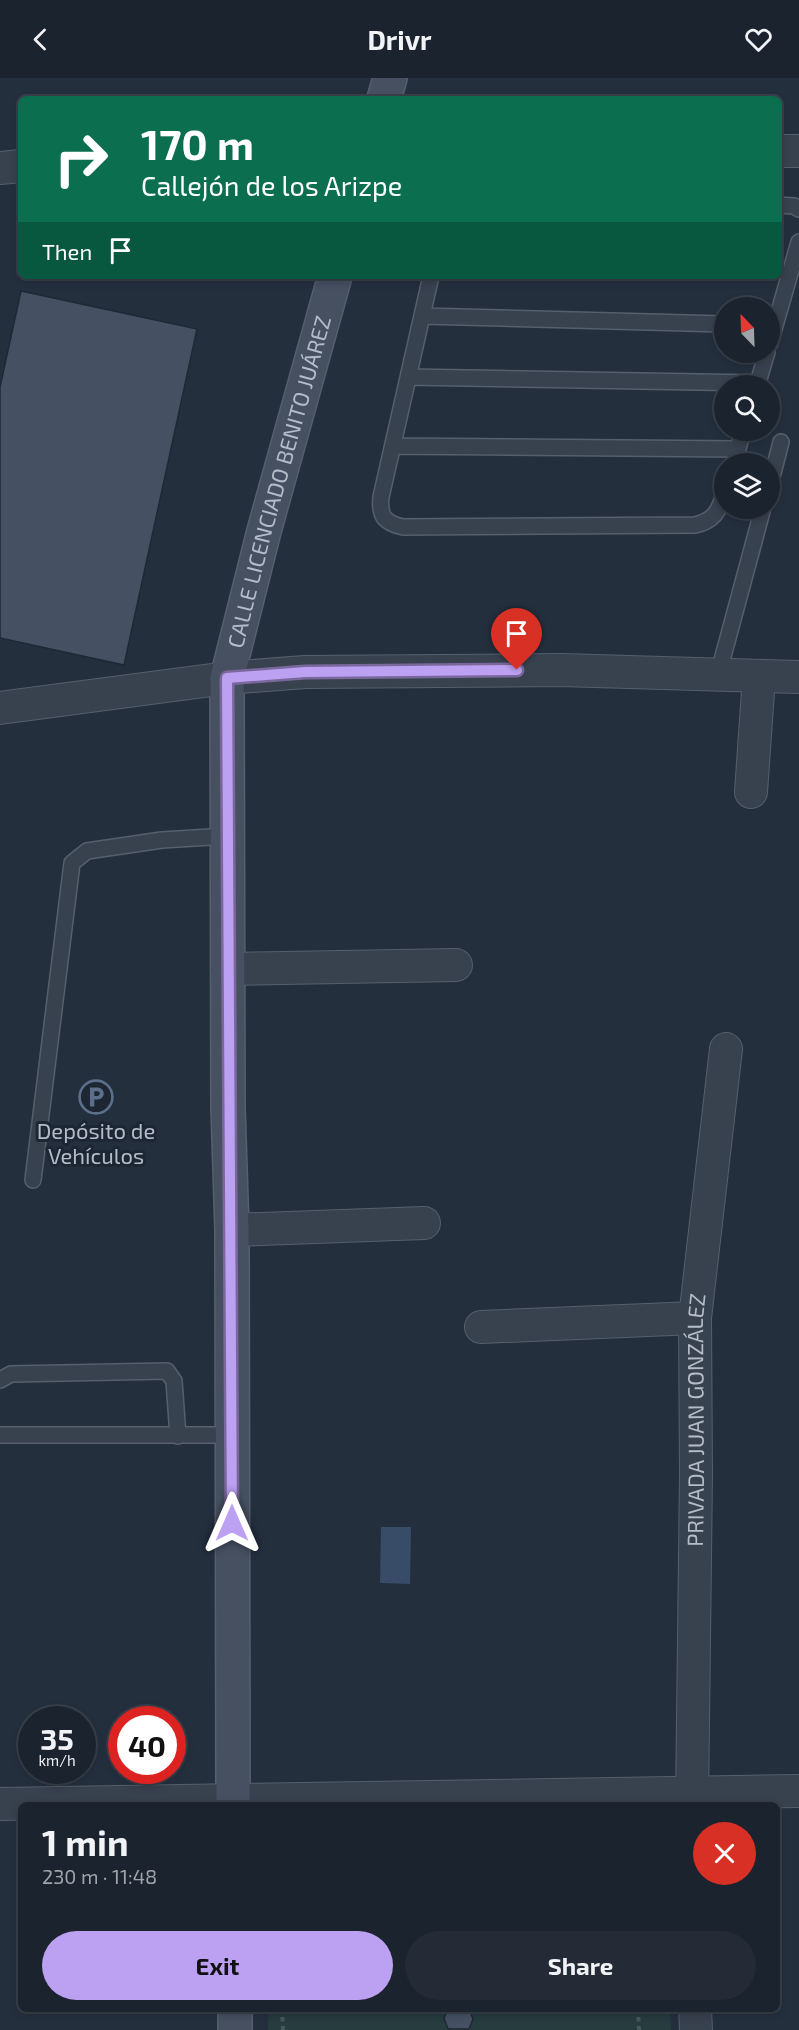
<!DOCTYPE html>
<html lang="en">
<head>
<meta charset="utf-8">
<style>
	body { margin:0; font-family:"Exo 2",sans-serif; background:#242b36; color:#f1f3f6; height:100vh; display:flex; flex-direction:column; font-size:22px; white-space:nowrap }
	* { box-sizing:border-box; margin:0 }
	p { font-size:20px; color:#a0a4aa }
	.icon { flex:none; width:33px; height:33px; fill:none; stroke:currentColor; stroke-width:2; stroke-linecap:round; stroke-linejoin:round }
	.map { position:relative; flex:1; overflow:hidden }
	.details { position:absolute; left:18px; top:1724px; width:762px; height:210px; display:flex; flex-direction:column; background:#1b232e; border-radius:9px; box-shadow:0 3px 9px #0003,0 0 0 2px #39404a }
	.details>* { flex:none }
	.banner { position:absolute; left:18px; top:18px; width:764px; height:183px; border-radius:9px; box-shadow:0 3px 9px #0003,0 0 0 2px #39404a; background:#0b6e4f; color:#fff; overflow:hidden }
	.needle { width:39px; rotate:337deg }
	.buttons { position:absolute; left:714px; top:219px; display:grid; gap:12px }
	.buttons a { display:grid; place-items:center; width:66px; height:66px; border-radius:50%; background:#1b232e; box-shadow:0 3px 9px #0003,0 0 0 2px #39404a; font-size:30px }
	.speed { position:absolute; left:18px; top:1628px; display:flex; gap:12px; font-size:30px; font-weight:700; text-align:center }
	.speed>* { display:grid; place-content:center; width:78px; height:78px; border-radius:50%; background:#1b232e; box-shadow:0 3px 9px #0003,0 0 0 2px #39404a; line-height:1 }
	.speed small { font-size:15px; font-weight:400 }
	.speed .limit { border:9px solid #d22; background:#fff; color:#111 }
	.pin { position:absolute; display:grid; place-items:center; width:51px; height:51px; color:#fff; margin:-62px -26px; border-radius:50% 50% 50% 0; rotate:-45deg; box-shadow:0 0 6px #0007 }
	.pin .icon { rotate:45deg }
	.me { position:absolute; width:66px; margin:-33px; rotate:0deg; stroke-linejoin:round; filter:drop-shadow(0 0 4px #0008) }
	.turn { display:flex; align-items:center; gap:21px; height:126px; padding:0 24px; font-size:27px }
	.turn .icon { width:78px; height:78px; stroke-width:2.5 }
	.turn b { display:block; font-size:42px; line-height:51px }
	.then { display:flex; align-items:center; height:57px; padding:0 24px; background:#0003; gap:12px; font-size:22px }
	.round { display:grid; place-items:center; flex:none; width:63px; height:63px; border-radius:32px; background:#242b36 }
	.summary { display:flex; align-items:center; justify-content:space-between; height:102px; padding:0 24px }
	h1 { font-size:36px; font-weight:700; line-height:45px }
	.action { display:flex; gap:12px; margin-top:auto; padding:12px 24px }
	.action a { flex:1; height:69px; border-radius:36px; background:#bca0f2; color:#111; font-size:24px; font-weight:700; line-height:69px; text-align:center }
	.action a+a { background:#242b36; color:#f1f3f6 }
	header { display:flex; justify-content:space-between; align-items:center; height:78px; padding:0 24px; background:#1b232e; font-size:27px; font-weight:700 }
	.map>svg:first-child { display:block }
	.green { fill:#263c3f }
	.water { fill:#394c67 }
	.building { fill:#455162; stroke:#1f2835; stroke-width:1.5 }
	.lines { fill:none; stroke-linecap:round; stroke-linejoin:round }
	.lane-casing { stroke:#565f6c; stroke-width:18 }
	.street-casing { stroke:#565f6c; stroke-width:34 }
	.secondary-casing { stroke:#565f6c; stroke-width:36 }
	.path { stroke:#44595c; stroke-width:4; stroke-dasharray:4.5 4.5; stroke-linecap:butt }
	.lane { stroke:#38414e; stroke-width:15 }
	.street { stroke:#38414e; stroke-width:32 }
	.secondary { stroke:#465061; stroke-width:33 }
	.route-casing { stroke:#7a689d; stroke-width:15 }
	.route { stroke:#bca0f2; stroke-width:10 }
	.labels { text-anchor:middle; stroke-width:6; stroke-linejoin:round; paint-order:stroke }
	.street-label { font-size:22px; fill:#b4bcc9; stroke:#1d2633 }
	.poi-label { font-size:22px; fill:#b4bcc9; stroke:#1d2633 }
</style>
</head>
<body>
<header><svg class="icon" aria-label="back" viewBox="0 0 24 24"><path d="M15 5l-7 7 7 7"/></svg>Drivr<svg class="icon" aria-label="heart" viewBox="0 0 24 24"><path d="M12 20l-8-8c-3-5 5-10 8-4 3-6 11-1 8 4z"/></svg></header>
<div class="map">
<svg width="799" height="1952" viewBox="0 0 799 1952">
	<rect width="100%" height="100%" fill="#242f3e"/>
	<path class="green" d="M268,1931H670L671,1952H268Z"/>
	<path class="water" d="M381,1449H411L410,1506L380,1505Z"/>
	<path class="building" d="M21,213L197,251L124,587L0,560V309Z
		M449,1930L469,1931L473,1941L469,1951H448L444,1940Z"/>
	<g class="lines">
		<defs>
			<path id="lane" d="M778,127L794,128L799,131
				M431,198L381,419C379,439 385,445 403,449L695,447C713,443 719,434 724,416
				M422,238L724,246
				M770,265L799,164
				M408,299L758,305
				M757,308L767,274
				M393,368L738,371
				M734,386L743,352
				M770,407L781,364
				M718,597L763,430
				M33,1102L72,785L87,773L162,762L227,758
				M0,1302L11,1296L167,1293L174,1303L178,1358
				M0,1357H232"/>
			<g id="street">
				<path d="M778,73H799"/>
				<path d="M0,90L21,88"/>
				<path d="M0,630L227,600L305,594L561,592L799,599"/>
				<path d="M751,714L759,599"/>
				<path d="M227,891L456,887"/>
				<path d="M232,1152L424,1145"/>
				<path d="M481,1249L695,1240"/>
				<path d="M0,1726L799,1713"/>
				<path id="s1" d="M692,1726L696,1396L695,1240L726,971"/>
				<path d="M695,1930L696,1952"/>
			</g>
			<g id="secondary">
				<path d="M384,21L390,0"/>
				<path id="s2" d="M233,1726L232,1152L228,1030L227,600L264,453L335,198"/>
				<path d="M235,1930V1952"/>
			</g>
		</defs>
		<use href="#lane" class="lane-casing"/>
		<use href="#street" class="street-casing"/>
		<use href="#secondary" class="secondary-casing"/>
		<path class="path" d="M282,1930L283,1952
			M638,1930L639,1952"/>
		<use href="#lane" class="lane"/>
		<use href="#street" class="street"/>
		<use href="#secondary" class="secondary"/>
	</g>
	<g class="lines">
		<defs>
			<path id="route" d="M232,1445L227,600L305,594L517,592"/>
		</defs>
		<use href="#route" class="route-casing"/>
		<use href="#route" class="route"/>
	</g>
	<defs>
		<symbol id="parking-ring" viewBox="-11 -11 22 22"><circle r="9.5" fill="#1d2633" stroke="#5c6f8a" stroke-width="1.5"/><path d="M-3.5-5.5H1a3.5 3.5 0 0 1 0 7H-1V5.5H-3.5ZM-1-3.4V-.6H.8a1.4 1.4 0 0 0 0-2.8Z" fill="#5c6f8a"/></symbol>
	</defs>
	<g fill-rule="evenodd">
		<use href="#parking-ring" x="77" y="1000" width="38" height="38"/>
	</g>
	<g class="labels">
		<g class="street-label">
			<text dy="8" stroke="none"><textPath href="#s2" startOffset="1329">CALLE LICENCIADO BENITO JUÁREZ</textPath></text>
			<text dy="8" stroke="none"><textPath href="#s1" startOffset="384">PRIVADA JUAN GONZÁLEZ</textPath></text>
		</g>
		<g class="poi-label">
			<text x="96" y="1061">Depósito de<tspan x="96" dy="25">Vehículos</tspan></text>
		</g>
	</g>
</svg>
<div class="buttons">
<a><svg class="needle" viewBox="-14 -14 28 28"><path d="M0-13l5 13h-10z" fill="#e53935"/><path d="M0 13l5-13h-10z" fill="#a0a4aa"/></svg></a>
<a><svg class="icon" aria-label="search" viewBox="0 0 24 24"><circle cx="10" cy="10" r="6"/><path d="M15 15l6 6"/></svg></a>
<a><svg class="icon" aria-label="layers" viewBox="0 0 24 24"><path d="M12 4l9 5-9 5-9-5zM3 14l9 5 9-5"/></svg></a>
</div>
<div class="speed"><div>35<small>km/h</small></div><div class="limit">40</div></div>
<div class="pin" style="left:517px;top:592px;background:#d93025"><svg class="icon" aria-label="arrive" viewBox="0 0 24 24"><path d="M6 21V4h12l-3 4 3 4H6"/></svg></div>
<svg class="me" style="left:232px;top:1445px" viewBox="-20 -20 40 40"><path d="M0-17L14 15 0 8-14 15z" fill="#bca0f2" stroke="#fff" stroke-width="4"/></svg>
<div class="banner">
<div class="turn"><svg class="icon" aria-label="right" viewBox="0 0 24 24"><path d="M7 20v-9h11M14 6l5 5-5 5"/></svg><div><b>170 m</b>Callejón de los Arizpe</div></div>
<div class="then">Then<svg class="icon" aria-label="arrive" viewBox="0 0 24 24"><path d="M6 21V4h12l-3 4 3 4H6"/></svg></div>
</div>
<section class="details">
<div class="summary"><div><h1>1 min</h1><p>230 m · 11:48</p></div><a class="round" style="background:#d93025;color:#fff"><svg class="icon" aria-label="close" viewBox="0 0 24 24"><path d="M6 6l12 12M18 6L6 18"/></svg></a></div>
<div class="action"><a>Exit</a><a>Share</a></div>
</section>
</div>
</body>
</html>
